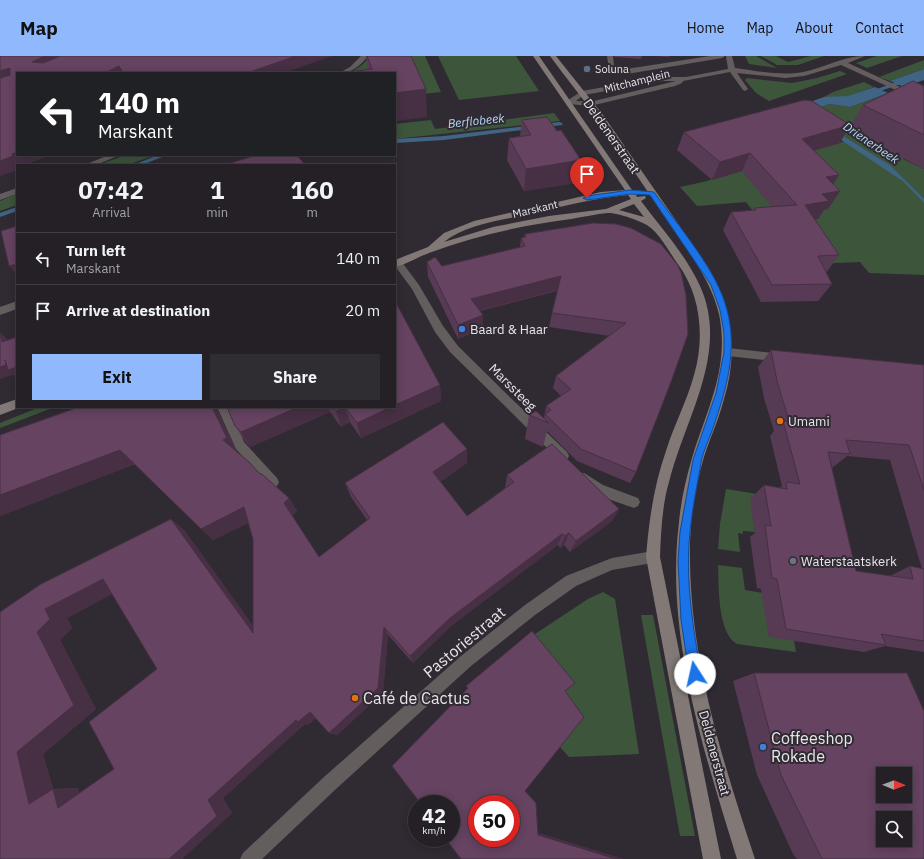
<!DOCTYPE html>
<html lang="en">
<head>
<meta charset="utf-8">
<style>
	body { margin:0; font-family:"IBM Plex Sans",sans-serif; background:#302d32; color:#f1f3f6; height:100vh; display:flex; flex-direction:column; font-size:15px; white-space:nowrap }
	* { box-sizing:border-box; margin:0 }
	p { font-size:13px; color:#a3a3a7 }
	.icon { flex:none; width:22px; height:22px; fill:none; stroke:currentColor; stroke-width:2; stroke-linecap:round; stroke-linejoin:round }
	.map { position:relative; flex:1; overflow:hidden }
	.sheet { position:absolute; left:16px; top:108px; width:380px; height:244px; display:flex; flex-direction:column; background:#242026; border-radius:0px; box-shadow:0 2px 10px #0003,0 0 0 1px #413e43 }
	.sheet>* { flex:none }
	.hud { position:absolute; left:16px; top:16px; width:380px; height:84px; border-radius:0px; box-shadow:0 2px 10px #0003,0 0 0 1px #413e43; background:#202124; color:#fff; overflow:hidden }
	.needle { width:26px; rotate:91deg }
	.buttons { position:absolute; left:876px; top:711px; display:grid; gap:8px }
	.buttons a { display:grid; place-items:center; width:36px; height:36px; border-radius:0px; background:#242026; box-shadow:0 2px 10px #0003,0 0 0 1px #413e43; font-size:20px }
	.speed { position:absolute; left:408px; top:739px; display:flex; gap:8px; font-size:20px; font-weight:700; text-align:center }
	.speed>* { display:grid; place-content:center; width:52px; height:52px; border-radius:50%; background:#242026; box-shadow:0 2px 10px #0003,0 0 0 1px #413e43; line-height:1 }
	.speed small { font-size:10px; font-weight:400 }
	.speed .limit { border:6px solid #d22; background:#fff; color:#111 }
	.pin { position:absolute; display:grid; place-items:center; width:34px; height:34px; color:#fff; margin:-41px -17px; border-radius:50% 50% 50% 0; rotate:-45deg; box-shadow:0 0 4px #0007 }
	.pin .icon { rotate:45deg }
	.me { position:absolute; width:44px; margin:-22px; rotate:350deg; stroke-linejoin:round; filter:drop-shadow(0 0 3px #0008) }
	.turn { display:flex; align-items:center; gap:14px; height:84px; padding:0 16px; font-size:18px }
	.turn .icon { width:52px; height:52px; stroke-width:2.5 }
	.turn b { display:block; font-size:28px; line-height:34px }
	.eta { display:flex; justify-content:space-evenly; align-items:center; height:68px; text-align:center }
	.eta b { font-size:24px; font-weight:700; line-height:28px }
	.action { display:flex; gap:8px; margin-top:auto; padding:8px 16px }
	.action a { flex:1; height:46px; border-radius:0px; background:#8fb8fd; color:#111; font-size:16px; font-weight:700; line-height:46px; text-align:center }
	.action a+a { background:#302d32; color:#f1f3f6 }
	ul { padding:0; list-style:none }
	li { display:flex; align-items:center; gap:12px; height:52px; padding:0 16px; border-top:1px solid #413e43 }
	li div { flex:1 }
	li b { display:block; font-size:15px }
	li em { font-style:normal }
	header { display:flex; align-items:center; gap:24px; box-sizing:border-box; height:56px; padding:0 20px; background:#8fb8fd; color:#111 }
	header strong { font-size:19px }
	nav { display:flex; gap:22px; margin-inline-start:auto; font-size:14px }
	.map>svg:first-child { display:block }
	.green { fill:#3c553b }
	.water { fill:#406483 }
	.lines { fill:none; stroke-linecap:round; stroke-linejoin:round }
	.stream { fill:#406483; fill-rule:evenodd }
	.lane { fill:#635e5d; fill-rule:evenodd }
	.street { fill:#635e5d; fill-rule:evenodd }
	.secondary { fill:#827977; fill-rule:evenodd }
	.wall { fill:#573a53; fill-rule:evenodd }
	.shaded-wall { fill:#472f44 }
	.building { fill:#654361; stroke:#472f44; fill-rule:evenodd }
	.route { fill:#1a73e8; stroke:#114b97 }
	.service-dot { fill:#5c6f8a; stroke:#302b33; stroke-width:1.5 }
	.shop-dot { fill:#3f7fe0; stroke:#302b33; stroke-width:1.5 }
	.food-dot { fill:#e8710a; stroke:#302b33; stroke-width:1.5 }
	.worship-dot { fill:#6b7280; stroke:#302b33; stroke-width:1.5 }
	.labels { text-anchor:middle; stroke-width:4; stroke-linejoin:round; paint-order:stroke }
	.far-poi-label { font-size:11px; fill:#e8e5ea; stroke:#302b33; text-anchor:start }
	.far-street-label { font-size:11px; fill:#e8e5ea; stroke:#302b33 }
	.far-water-label { font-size:12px; font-style:italic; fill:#b8dcfb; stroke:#302b33 }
	.street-label { font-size:13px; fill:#e8e5ea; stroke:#302b33 }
	.poi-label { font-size:13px; fill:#e8e5ea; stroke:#302b33; text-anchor:start }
	.near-street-label { font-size:16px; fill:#e8e5ea; stroke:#302b33 }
	.near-poi-label { font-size:16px; fill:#e8e5ea; stroke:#302b33; text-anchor:start }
</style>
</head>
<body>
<header>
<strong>Map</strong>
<nav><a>Home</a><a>Map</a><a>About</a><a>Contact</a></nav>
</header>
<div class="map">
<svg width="924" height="803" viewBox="0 0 924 803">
	<rect width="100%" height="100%" fill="#302b33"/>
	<path class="green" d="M371,0H425L441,36L423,38L413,13L350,17L362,9Z
		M438,0H516L539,35L459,44Z
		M745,0H756L777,12L749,8Z
		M761,0H776L788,6L811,0H824L798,9H777Z
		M877,0H902L867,12L856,7Z
		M924,4V13L890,25L879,21Z
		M840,15L847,18L769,45L756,37L745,24L747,22L792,27L817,22Z
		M864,26L874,31L847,41H824L833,36Z
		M888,37L903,43V103L924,113V219L869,217L860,206L789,209L805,165L817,163L778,157L756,159L746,146L697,150L680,131L703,126L849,84L810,59L812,54L829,48L850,51Z
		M554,57L560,65L395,83V68L431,64L435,73Z
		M126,99H156L127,109H98Z
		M17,138V149L0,155V145Z
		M40,351H55L0,372V367Z
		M726,433L771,440L751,447L755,476L743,475V478L738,477L740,496L718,493L720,468Z
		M718,509L742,512L745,534L763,537L769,580L794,584L796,596L737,588C717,577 719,529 718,509Z
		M603,536L615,543L639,698L569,701L558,689L529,582L588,543Z
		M641,559H653L695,780H680Z"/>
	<path class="water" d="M924,13V24L904,31L890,25Z
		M875,31L888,37L850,51L829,48L813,54L810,59L891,110L924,143V147L904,126L793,52L824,41L848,40Z"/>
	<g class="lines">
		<path class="stream" d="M899,25L902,27L901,28L871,38L866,37Z
			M560,66L563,68L562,69L444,84L395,87V83L444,80Z
			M158,99H167L142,109H133Z
			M17,151V155L0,161V157Z"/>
		<path class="lane" d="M514,347L518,349L567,396L569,400L567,404L563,405L559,404L510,355L508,352L510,349Z
			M217,351H229L244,386L277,422L279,426L277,430L273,431L269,430L236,393Z
			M584,417L603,429L638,442L640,446L638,450L634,452C618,446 585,438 578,422L580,418Z"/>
		<path class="street" d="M361,0H368C360,10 352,17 339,17L350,11Z
			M607,0H613L614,10L620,14L710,0H725L722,2L627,18L617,17L609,12Z
			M726,0H732L735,12C757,15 781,20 803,16C824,12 843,0 865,0L848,7L924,42V47L841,9L804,20L785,22L737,17L748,33L745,35L743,34L730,16L683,25L682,27L675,30L590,50L569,48L565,46L582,35L662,21H686L728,13ZM662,25H676L590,46L576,45L584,39Z
			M109,99H120L96,109H84Z
			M17,132V138L0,144V138Z
			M398,204L401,205L419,229L443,270L458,290L518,349L520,352L518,355L514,357L510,355L450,296L435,276L412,233L395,210V205Z
			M17,245V253L0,259V251Z
			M728,292L782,298L786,299L787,302L786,305L782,306L728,300L724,299L723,296L724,293Z
			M653,495L658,496L660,501L658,506L612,514L576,530L535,559L471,610L336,733L262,803H240L243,797L324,721L461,600L525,549L566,520L612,502Z"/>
		<path class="secondary" d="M533,0H539L632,134H639L640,136L639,138L636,139L637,141L645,140L646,142L641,145C661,172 686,199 700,230C730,296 685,362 669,426C662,450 661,476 660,501L721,803H703L646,501C649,464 654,429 666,395C674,369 687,345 694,319C705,282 701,238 677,207C671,198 659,178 651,172C643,165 618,157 608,157C596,158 583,161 571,163C523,169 475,180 429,197C418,201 407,208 395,211V204L428,191L444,177L474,165L601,136L625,134ZM628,139L631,143L606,153L549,160L493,171L444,186C466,168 500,165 528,158C561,151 594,142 628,139ZM634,148L644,161L619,154Z
			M550,0H556L603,59L708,211C733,252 738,298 724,343C719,363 710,382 704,401C694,434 689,470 690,504C691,607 723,706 755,803H737C704,695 665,580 679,466C681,444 686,423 692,402C707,353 730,312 719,258C710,221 685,191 664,160C642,127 620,94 597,62C582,41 565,21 550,0Z
			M17,343V351H21L0,359V349Z"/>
	</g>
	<path class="wall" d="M366,0H411L427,61L368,14Z
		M614,0H642L641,3L615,1Z
		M655,0H669V1Z
		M924,30V113L848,74L863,49Z
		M522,64L577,127L524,135L507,104L509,82L520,80Z
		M684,76L840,87L814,95L839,119L833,128L828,153L824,154L818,163L815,164L839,199L826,217L832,228L818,245L761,246L723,174L731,156L753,155L754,152L772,151L742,115L712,124L677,94Z
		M631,172L636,416L630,427L577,405L547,375L543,391L525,383L529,359L544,362L546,350L561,340L553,332L556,320L610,280L549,271L557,235L480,255L483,273L458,283L428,221L427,206L442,210L520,191L521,182L524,181L525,178Z
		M771,294L924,309V596L885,590L864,596L769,581L761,533L757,532L750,481L755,477L750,443L764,429L779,432L782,430L770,380L774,375L764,342L758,311ZM847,400L890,404L922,513L910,510L890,520L856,515L832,412Z
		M440,329L441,345L361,382L350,366L341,371L330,356L250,391L245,385L235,370L227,351H395Z
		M79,351H216L237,396L259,417L289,442L297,455L292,460L319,501L367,464L351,441L345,427L467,407L440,426L467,460L505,432L507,419L619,453L612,465L570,496L564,489L560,492L558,489L451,570L413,607L388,579L383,637L337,679L329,677L316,662L308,669L305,668L223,742L232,757L182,803H0V556L171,463L185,475L253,570V483L248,467L213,484L135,408L0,460V379ZM112,538L157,613L114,713L79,737L78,732L53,733L43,698L96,653L60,584L72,572L67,562Z
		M754,617L924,803H797L793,798L757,719L733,625Z"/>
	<path class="shaded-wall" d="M45,0H79L39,17L32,6Z
		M296,0H332L284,17H247Z
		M119,10L122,17H105Z
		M10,12L17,22L0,29V15Z
		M426,33L427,61L395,65V37Z
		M850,69L840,87L792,101L802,83Z
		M17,96V99H52L24,109H17V114L0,120V105L12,98Z
		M750,97L742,115L712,124L720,106Z
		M581,104L577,127L524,135L526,113Z
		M839,119L828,137L840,135L828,153L824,154L818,163L794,167L805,149L826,121Z
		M17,208V219L9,210Z
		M561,220L558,234L470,257L471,243Z
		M483,259V273L458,283V269Z
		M0,276L9,285L2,286Z
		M6,309L17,311V322L13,319L0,323V311Z
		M440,329L441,345L361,382L357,367L391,351H395V349Z
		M212,351H216L237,397L223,384Z
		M298,351H328L330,356L250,391L241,376Z
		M344,351H345L350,366L341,371L336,355Z
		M467,393V407L434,430L433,416Z
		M120,394L135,408L0,460V439Z
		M289,442L297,455L292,460L284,447Z
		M244,451L254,464L213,484L201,473Z
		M619,453L612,465L570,496L576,485Z
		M171,463L185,475L264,585L253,577Z
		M569,477L564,489L560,492L565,480Z
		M562,478L558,489L451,570L413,607L410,600L450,562Z
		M103,523L121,533L67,562L72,572L60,584L96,653L43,698L56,746L29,748L17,696L37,576L45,553Z
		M384,571L388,579L383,637L337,679L329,677Z
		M310,656L319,659L308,669L305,668L223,742L232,757L182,803H169L208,744L296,664Z
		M78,732L83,750L58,752L53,733Z
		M533,775L624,803H616L538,779Z"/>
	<path class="building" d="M0,0H45L32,6L43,7L60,0H296L247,17H123L119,10L105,17H17V96L12,98L13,100L0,105V22L10,19V12L0,15Z
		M367,0H411L426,33L395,37V17H340L372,13Z
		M913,25L924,30V79L863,49Z
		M804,44L812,45L850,69L802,83L839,119L826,121L840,135L822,138L829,145L805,149L839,199L818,200L832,228L772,229L731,156L756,154L754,152L797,149L750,97L720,106L684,76Z
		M547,61L557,75L561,74L581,104L526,113L509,82L531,79L522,64Z
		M257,99H297L305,109H224Z
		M593,167L616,168L631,172L661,188L677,208L681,216L686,239L688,278L671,326L636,416L581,393L545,358L551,354L546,350L571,333L556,320L626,267L552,257L561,220L471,243L483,259L458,269L427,206L435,201L442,210L525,190L521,182L526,181L525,178Z
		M17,170V208L9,210L1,175Z
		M395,245L440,329L395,349Z
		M0,277L2,286L17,281V311L8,314L5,304L6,309L0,311Z
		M771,294L924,309V434L909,389L846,384L850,398L828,396L856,515L913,523L910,510L924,513V585L881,578L886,589L786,573L777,523L772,522L765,469L771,470L764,429L787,433L786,426L800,428L783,365H789L777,325Z
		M79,351H212L227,382L223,384L249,406L259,417L263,419L289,442L284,447L319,501L370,462L345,427L443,366L467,393L433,416L467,460L514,426L507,419L552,388L619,453L576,485L569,477L565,480L562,478L450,562L410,600L384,571L378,632L329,677L310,656L298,666L296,664L208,744L217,760L169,803H0V556L41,528L171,463L253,577V483L244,451L201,473L120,394L0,439V379ZM103,523L157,613L89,666L114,713L58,752L53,733L29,748L17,696L74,649L37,576L50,563L45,553Z
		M227,351H298L241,376L235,370Z
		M332,351H344L336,355Z
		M345,351H391L357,367Z
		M536,355L549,367L529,359Z
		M532,575L575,627L565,635L584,661L525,735L536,747L538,779L616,803H461L445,782H451V748H421L392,710L468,632L466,630ZM477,748H511V782H477Z
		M754,617H907L924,655V803H822L781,719ZM883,718H905V740H883ZM883,762H905V784H883Z"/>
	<path class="route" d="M630,134L654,136C678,170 717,214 727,254C738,295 726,334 713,372C709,384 703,395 701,407C697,430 692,453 690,476C685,523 693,571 701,618L699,622L695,623L691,622L689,618L681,564L678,505L680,476L693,404L716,337L724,296V277L720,254L711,229L650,139L630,138L587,144L583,142L587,140Z"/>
	<circle class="service-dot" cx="587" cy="13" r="4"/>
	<g class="shop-dot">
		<circle cx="462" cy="273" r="4"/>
		<circle cx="763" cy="691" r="4"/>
	</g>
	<g class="food-dot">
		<circle cx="780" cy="365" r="4"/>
		<circle cx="355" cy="642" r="4"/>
	</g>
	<circle class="worship-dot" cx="793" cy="505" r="4"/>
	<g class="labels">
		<g class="far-poi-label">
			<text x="595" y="17">Soluna</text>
		</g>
		<g class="far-street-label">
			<text transform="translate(637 25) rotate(-14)" y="4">Mitchamplein</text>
			<text transform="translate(535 153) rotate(-13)" y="4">Marskant</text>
		</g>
		<g class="far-water-label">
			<text transform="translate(476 65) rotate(-6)" y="4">Berflobeek</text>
			<text transform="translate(871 87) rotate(34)" y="4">Drienerbeek</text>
		</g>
		<g class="street-label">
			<text transform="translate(612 80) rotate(55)" y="5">Deldenerstraat</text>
			<text transform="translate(513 331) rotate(45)" y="5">Marssteeg</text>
			<text transform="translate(715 697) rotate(75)" y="5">Deldenerstraat</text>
		</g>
		<g class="poi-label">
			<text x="470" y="278">Baard &amp; Haar</text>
			<text x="788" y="370">Umami</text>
			<text x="801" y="510">Waterstaatskerk</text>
		</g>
		<g class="near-street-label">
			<text transform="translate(464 586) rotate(-40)" y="6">Pastoriestraat</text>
		</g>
		<g class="near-poi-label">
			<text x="363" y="648">Café de Cactus</text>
			<text x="771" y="688">Coffeeshop<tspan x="771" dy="18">Rokade</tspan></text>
		</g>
	</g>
</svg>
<div class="buttons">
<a><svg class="needle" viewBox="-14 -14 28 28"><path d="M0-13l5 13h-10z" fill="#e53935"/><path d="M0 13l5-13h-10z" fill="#a3a3a7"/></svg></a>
<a><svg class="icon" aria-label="search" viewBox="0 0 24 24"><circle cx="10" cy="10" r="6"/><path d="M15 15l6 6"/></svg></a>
</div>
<div class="speed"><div>42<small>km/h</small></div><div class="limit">50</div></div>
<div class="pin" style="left:587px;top:142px;background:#d93025"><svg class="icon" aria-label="arrive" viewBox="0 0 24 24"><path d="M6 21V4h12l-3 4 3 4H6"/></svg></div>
<svg class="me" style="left:695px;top:618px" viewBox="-20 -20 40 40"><circle r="19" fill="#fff"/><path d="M0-13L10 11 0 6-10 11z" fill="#1a73e8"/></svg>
<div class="hud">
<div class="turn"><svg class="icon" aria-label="left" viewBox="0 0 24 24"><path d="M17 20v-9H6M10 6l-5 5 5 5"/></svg><div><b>140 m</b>Marskant</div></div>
</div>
<section class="sheet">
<div class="eta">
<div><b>07:42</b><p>Arrival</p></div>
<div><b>1</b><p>min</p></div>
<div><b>160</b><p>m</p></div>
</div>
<ul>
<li><svg class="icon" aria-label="left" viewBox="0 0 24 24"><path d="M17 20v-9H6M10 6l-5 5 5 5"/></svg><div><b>Turn left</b><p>Marskant</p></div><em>140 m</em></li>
<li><svg class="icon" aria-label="arrive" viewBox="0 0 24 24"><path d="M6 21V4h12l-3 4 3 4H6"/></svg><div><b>Arrive at destination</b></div><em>20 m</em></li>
</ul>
<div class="action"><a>Exit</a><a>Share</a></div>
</section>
</div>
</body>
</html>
